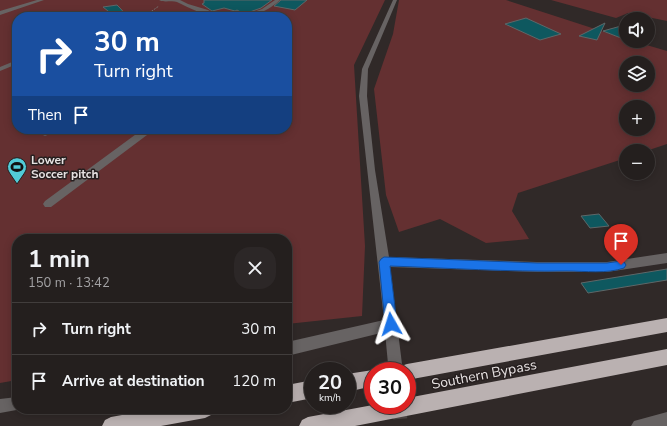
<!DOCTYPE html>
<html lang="en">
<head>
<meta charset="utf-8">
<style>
	body { margin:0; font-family:"Nunito Sans",sans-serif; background:#2c2727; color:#f1f3f6; height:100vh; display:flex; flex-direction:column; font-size:15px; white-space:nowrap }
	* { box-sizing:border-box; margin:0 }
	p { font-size:13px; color:#a3a2a4 }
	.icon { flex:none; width:22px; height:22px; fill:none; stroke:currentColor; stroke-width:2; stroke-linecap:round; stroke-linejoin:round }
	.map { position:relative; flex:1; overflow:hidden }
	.details { position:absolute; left:12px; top:234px; width:280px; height:180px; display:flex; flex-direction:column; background:#241f1e; border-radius:16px; box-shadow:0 2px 10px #0003,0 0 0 1px #413d3c }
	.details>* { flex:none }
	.hud { position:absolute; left:12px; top:12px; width:280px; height:122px; border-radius:16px; box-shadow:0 2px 10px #0003,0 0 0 1px #413d3c; background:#1a4fa0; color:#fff; overflow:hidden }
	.tools { position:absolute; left:619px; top:12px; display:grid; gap:8px }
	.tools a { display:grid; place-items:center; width:36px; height:36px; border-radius:50%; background:#241f1e; box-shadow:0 2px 10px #0003,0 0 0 1px #413d3c; font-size:20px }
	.speed { position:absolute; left:304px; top:362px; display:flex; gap:8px; font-size:20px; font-weight:700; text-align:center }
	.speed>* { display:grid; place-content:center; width:52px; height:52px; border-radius:50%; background:#241f1e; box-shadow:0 2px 10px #0003,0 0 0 1px #413d3c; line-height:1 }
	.speed small { font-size:10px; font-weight:400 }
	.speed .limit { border:6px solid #d22; background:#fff; color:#111 }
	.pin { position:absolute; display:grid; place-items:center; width:34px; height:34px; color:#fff; margin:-41px -17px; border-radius:50% 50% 50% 0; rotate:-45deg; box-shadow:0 0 4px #0007 }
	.pin .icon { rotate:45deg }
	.me { position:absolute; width:44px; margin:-22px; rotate:354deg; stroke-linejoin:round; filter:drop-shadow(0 0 3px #0008) }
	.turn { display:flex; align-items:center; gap:14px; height:84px; padding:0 16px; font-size:18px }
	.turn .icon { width:52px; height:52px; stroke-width:2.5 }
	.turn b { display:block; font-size:28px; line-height:34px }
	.then { display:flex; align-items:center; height:38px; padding:0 16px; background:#0003; gap:8px; font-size:15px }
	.round { display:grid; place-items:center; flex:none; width:42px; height:42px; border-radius:16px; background:#2c2727 }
	.overview { display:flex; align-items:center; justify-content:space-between; height:68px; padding:0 16px }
	h1 { font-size:24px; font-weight:700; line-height:30px }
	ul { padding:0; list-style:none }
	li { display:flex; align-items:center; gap:12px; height:52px; padding:0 16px; border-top:1px solid #413d3c }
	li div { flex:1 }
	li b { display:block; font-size:15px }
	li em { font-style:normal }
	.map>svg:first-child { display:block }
	.green { fill:#643031; fill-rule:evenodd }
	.building { fill:#0e585f; stroke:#5e6768 }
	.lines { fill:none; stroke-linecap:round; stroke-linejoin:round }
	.minor-tunnel { stroke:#4b4544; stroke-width:14; stroke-dasharray:14 7; stroke-linecap:butt }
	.path { stroke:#756f6e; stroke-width:1; stroke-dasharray:2 1; stroke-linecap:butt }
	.minor { fill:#676363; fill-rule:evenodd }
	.highway { fill:#bab1b1; fill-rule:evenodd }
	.route { fill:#1a73e8; stroke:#114b97 }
	.labels { text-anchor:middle; stroke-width:3; stroke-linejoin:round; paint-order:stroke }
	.poi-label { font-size:12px; font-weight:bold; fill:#e6e1e1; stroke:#261f1f; text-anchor:start }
	.near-street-label { font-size:14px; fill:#e6e1e1; stroke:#261f1f }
</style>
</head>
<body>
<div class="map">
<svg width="667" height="426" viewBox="0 0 667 426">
	<rect width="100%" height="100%" fill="#302928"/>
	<path class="green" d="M0,0H385L354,65L365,246L362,316L287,324V239H17V380L0,383ZM17,17H287V129H17Z
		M399,0H506L626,39V41H633L667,51V144L646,151H626V158L518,193L512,211L529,239L486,243L440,219L399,232L386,195L374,89L393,34ZM626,63H648V85H626ZM626,107H648V129H626Z
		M551,0H667V21L628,13L616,18Z"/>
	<path class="building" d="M204,0H272L261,8L244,14L237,10L235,11L224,8L212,11L202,4L204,3Z
		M281,0H307L295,10L274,6Z
		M117,5L120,8L128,17L113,15L103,7Z
		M526,18L561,34L540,40L505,24Z
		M605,23L597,40L579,36Z
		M621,26L626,28V40L603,31Z
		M599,214L609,226L590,228L581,216Z
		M667,269V280L588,293L581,283Z"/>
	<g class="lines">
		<path class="minor-tunnel" d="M399,405L401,426"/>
		<path class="path" d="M149,13L159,6"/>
		<path class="minor" d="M37,0H44L0,15V11Z
			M159,0H180L188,4L208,10L219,17C208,17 187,7 177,2C172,0 164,3 159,0Z
			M275,0H280C269,10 255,17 239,17L262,9Z
			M393,0H397L368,69L367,96L375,170L389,257L537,262H607L667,253V263L607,272H537L390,267L402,364L400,369L395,371L390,369L388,364L385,332L287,356V342L384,320L359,96L362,69Z
			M17,60V64L0,71V67Z
			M51,129H62L45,136L41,134Z
			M143,129H151L147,135L51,207H45L43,204L45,201Z
			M17,397V409H22L0,413V399Z
			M667,412V426H631L634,421Z"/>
		<path class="highway" d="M667,318V332L407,380V371H399L401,366L407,364Z
			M667,349V365L355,426H299L302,420L308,417L373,405H407V398Z
			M373,370L376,371H373V386L347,392V374Z
			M313,380V398L287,403V385Z
			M155,409H214L211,415L205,418L161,426H102L105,420L111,417Z"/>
	</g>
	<path class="route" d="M384,257L537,263H607L621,261L624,262L626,265L624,268C607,274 585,271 567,271C508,272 449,268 390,266L397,324L395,328L391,329L387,328L385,324L379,262L381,259Z"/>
	<defs>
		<symbol id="stadium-pin" viewBox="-11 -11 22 30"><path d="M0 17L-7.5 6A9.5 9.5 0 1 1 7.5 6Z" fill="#52cbd7" stroke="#261f1f"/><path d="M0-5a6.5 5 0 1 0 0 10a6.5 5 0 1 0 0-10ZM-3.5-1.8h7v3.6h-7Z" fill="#111"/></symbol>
	</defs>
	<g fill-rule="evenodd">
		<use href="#stadium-pin" x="6" y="156" width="22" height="30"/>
	</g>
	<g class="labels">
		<g class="poi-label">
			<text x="31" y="164">Lower<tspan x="31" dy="14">Soccer pitch</tspan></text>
		</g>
		<g class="near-street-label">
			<text transform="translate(484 374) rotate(-11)" y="5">Southern Bypass</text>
		</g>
	</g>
</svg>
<div class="tools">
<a><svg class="icon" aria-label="sound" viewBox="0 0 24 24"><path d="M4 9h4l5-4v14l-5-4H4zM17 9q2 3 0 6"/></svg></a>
<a><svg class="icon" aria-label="layers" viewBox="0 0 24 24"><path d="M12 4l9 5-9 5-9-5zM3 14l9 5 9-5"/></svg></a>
<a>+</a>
<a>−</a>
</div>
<div class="speed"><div>20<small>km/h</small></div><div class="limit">30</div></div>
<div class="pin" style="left:621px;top:265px;background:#d93025"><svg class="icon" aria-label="arrive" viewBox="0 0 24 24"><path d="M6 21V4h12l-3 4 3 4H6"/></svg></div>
<svg class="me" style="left:391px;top:324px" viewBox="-20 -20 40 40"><path d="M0-17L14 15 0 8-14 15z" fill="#1a73e8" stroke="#fff" stroke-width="4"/></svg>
<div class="hud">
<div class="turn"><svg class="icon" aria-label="right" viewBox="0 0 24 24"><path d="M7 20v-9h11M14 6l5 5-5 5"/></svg><div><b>30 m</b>Turn right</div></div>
<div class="then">Then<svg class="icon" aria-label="arrive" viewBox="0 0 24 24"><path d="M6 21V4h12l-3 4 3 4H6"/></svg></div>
</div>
<section class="details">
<div class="overview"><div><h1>1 min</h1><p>150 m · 13:42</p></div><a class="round"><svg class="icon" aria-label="close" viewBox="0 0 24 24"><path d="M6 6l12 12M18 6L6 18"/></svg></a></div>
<ul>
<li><svg class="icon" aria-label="right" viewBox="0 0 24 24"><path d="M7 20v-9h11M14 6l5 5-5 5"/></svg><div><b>Turn right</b></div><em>30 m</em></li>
<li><svg class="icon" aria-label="arrive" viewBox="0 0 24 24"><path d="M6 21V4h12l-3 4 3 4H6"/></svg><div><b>Arrive at destination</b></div><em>120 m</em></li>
</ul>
</section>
</div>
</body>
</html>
